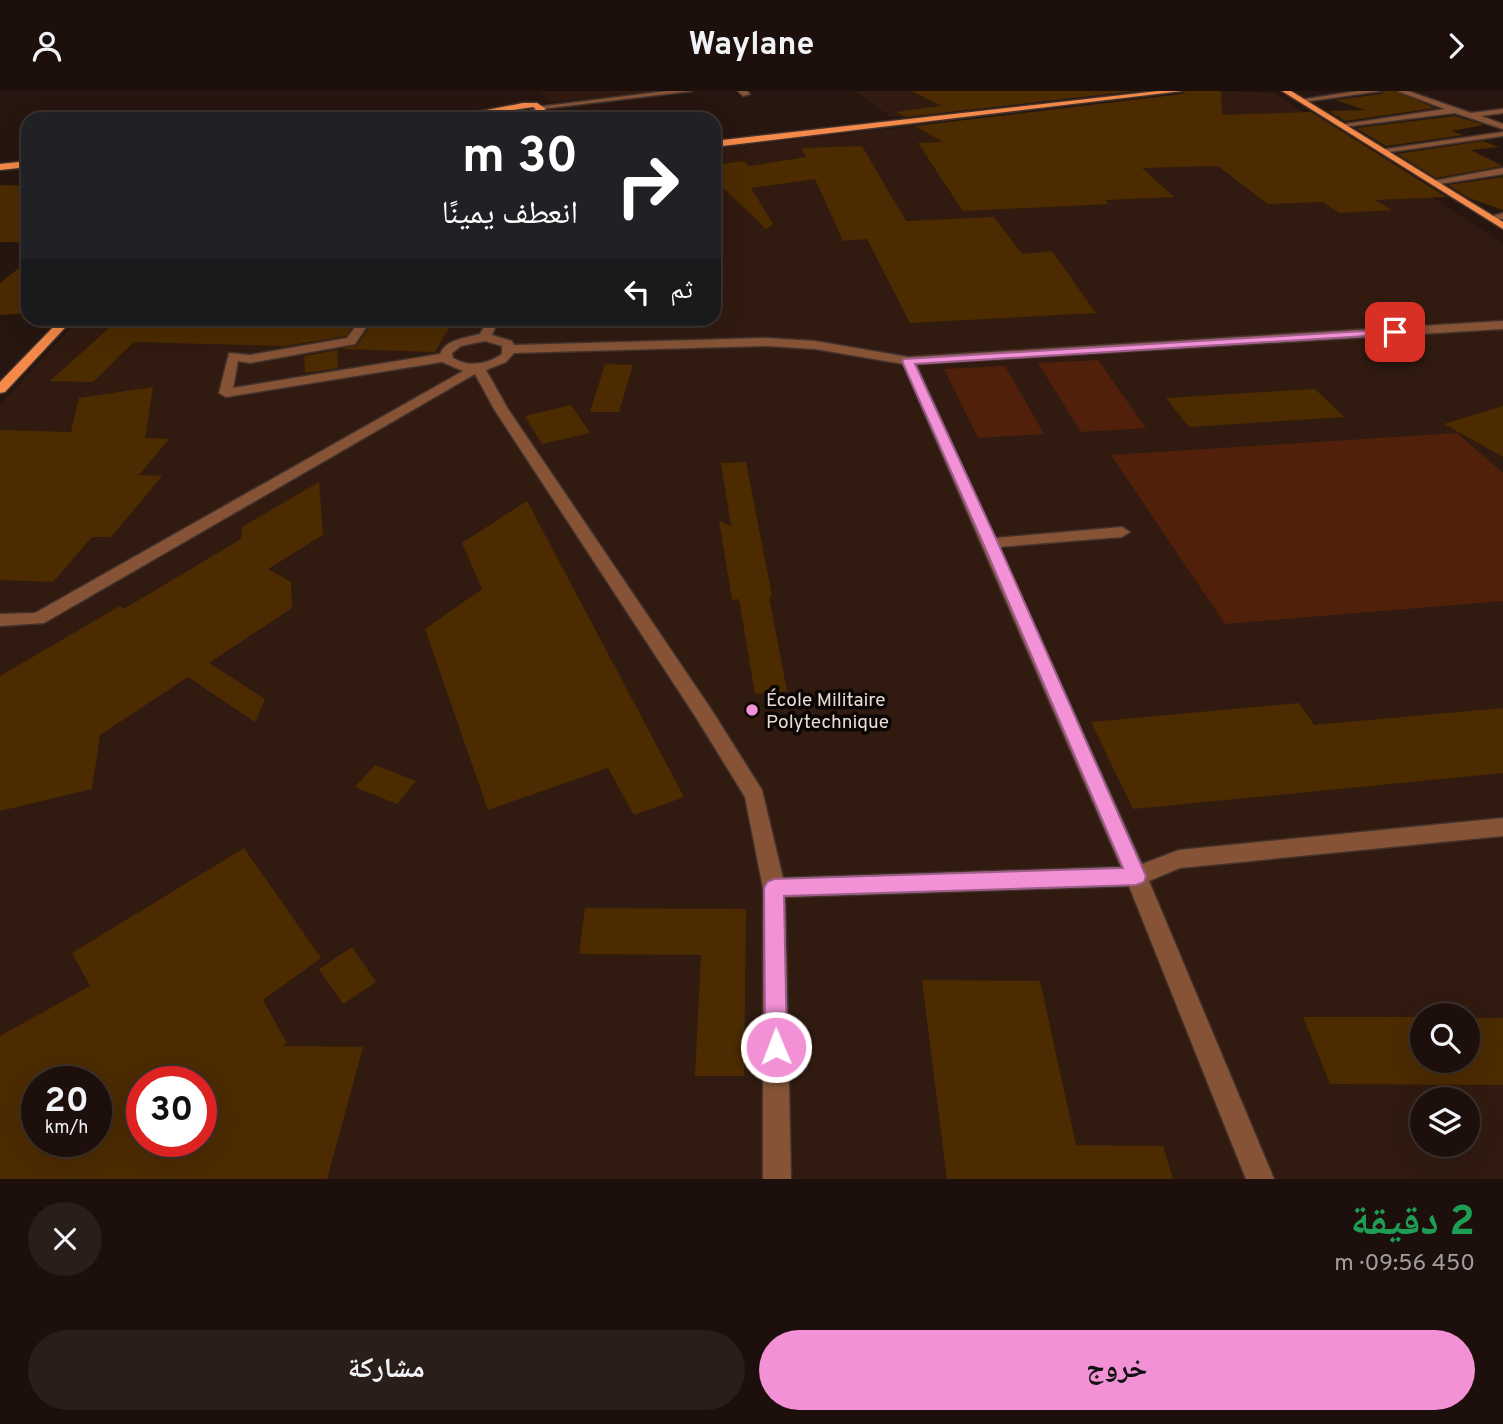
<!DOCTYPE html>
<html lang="ar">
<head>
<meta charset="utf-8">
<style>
	body { margin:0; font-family:Overpass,"Noto Naskh Arabic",sans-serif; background:#2a1e1a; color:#f1f3f6; direction:rtl; height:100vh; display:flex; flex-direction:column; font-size:26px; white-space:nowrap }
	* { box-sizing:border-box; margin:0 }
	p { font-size:23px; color:#a09d9d }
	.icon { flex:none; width:38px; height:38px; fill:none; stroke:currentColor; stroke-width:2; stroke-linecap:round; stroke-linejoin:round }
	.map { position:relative; height:1088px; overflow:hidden; direction:ltr }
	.sheet { display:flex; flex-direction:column; background:#1d100c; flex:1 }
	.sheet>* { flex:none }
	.hud { position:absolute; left:21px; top:21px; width:700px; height:214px; border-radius:21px; box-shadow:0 7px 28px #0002,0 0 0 2px #3b302d; direction:rtl; background:#202124; color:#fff; overflow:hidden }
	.fabs { position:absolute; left:1410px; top:912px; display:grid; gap:14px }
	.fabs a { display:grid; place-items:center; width:70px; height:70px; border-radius:50%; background:#1d100c; box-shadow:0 7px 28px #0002,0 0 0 2px #3b302d; font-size:35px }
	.speed { position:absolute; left:21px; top:975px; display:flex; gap:14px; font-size:35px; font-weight:700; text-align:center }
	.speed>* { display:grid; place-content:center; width:91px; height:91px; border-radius:50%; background:#1d100c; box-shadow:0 7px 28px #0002,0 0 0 2px #3b302d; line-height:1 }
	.speed small { font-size:18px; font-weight:400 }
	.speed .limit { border:10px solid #d22; background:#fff; color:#111 }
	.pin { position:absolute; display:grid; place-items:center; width:60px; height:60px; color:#fff; margin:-30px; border-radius:14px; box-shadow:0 4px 10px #0006 }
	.me { position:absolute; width:77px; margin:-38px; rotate:359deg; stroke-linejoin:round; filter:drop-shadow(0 0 5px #0008) }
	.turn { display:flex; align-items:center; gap:24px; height:147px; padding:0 28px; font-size:32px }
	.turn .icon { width:91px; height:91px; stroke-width:2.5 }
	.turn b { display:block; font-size:49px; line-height:60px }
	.then { display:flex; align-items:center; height:66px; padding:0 28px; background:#0003; gap:14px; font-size:26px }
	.round { display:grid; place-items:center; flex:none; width:74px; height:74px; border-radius:37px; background:#2a1e1a }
	.summary { display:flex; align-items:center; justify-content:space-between; height:119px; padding:0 28px }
	h1 { font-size:42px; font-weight:700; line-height:52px; color:#1e9e55 }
	.cta { display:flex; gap:14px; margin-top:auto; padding:14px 28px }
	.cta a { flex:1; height:80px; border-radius:42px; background:#f291d6; color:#111; font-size:28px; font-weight:700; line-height:80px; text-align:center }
	.cta a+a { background:#2a1e1a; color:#f1f3f6 }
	header { display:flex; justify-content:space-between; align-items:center; height:91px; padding:0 28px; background:#1d100c; font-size:32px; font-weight:700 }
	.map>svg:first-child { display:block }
	.built { fill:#311b11; fill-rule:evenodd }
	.green { fill:#50200a }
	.building { fill:#4c2b01; fill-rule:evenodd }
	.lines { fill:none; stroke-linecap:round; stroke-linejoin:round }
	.minor-casing { stroke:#42322c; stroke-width:3 }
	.major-casing { stroke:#42322c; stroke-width:3 }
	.minor { fill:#865336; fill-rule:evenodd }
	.major { fill:#f48949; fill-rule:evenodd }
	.route { fill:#f291d6; stroke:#9d5e8b; stroke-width:2 }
	.poi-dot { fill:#f291d6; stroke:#0b0503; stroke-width:2.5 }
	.labels { text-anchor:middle; stroke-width:7; stroke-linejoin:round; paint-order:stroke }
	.poi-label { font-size:19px; fill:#e8dcd7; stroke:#0b0503; text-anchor:start }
</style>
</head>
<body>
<header><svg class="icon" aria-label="forward" viewBox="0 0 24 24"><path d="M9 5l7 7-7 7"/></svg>Waylane<svg class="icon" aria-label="person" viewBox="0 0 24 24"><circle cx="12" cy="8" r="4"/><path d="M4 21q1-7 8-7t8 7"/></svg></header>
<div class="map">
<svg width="1503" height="1088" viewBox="0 0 1503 1088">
	<rect width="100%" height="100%" fill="#271610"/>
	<path class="built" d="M541,0H681L548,11Z
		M854,0H1128L891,26Z
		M1228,0L1274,2L1503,153V1088H0V314L79,228H714V58ZM1423,924H1468V970H1423ZM37,990H96V1050H37ZM142,990H201V1050H142ZM1423,1008H1468V1054H1423Z"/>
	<path class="green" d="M1098,269L1146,337L1081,341L1038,272Z
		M1005,275L1044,343L978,347L944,278Z
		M1457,342L1503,382V510L1225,533L1111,364Z"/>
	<path class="building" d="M911,0H1135L905,26L896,21L941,15Z
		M1185,0H1221L1222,24L1311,21L1446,106L1375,109L1392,119L1339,122L1323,111L1268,113L1218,75L1142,77L1174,106L1105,109L1109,113L963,120L918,52L943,51L915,35L1182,3Z
		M1384,0H1395L1435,17L1345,30L1329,20L1365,19L1336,9L1381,3Z
		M1455,25L1484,34L1451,40L1464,44L1386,55L1356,37Z
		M1483,50L1499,56L1471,59L1503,75L1436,87L1397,63Z
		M862,55L906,130L994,126L1022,163L1052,160L1096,222L910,232L867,148L843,150L815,88L751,97L773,133L766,138L714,88V74L744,70L749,75L806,66L802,57Z
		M1503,86V119L1469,107L1448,94Z
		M0,94L28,95V151H0Z
		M28,170V222L0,224V192Z
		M119,228H251L249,230L329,232V228H358L346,245L285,255L134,251L93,291L50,290Z
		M375,228H423L421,230H453L435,261L341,258L357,254Z
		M337,259L338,277L305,282L304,265Z
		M605,273L633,274L619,321H590Z
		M153,296L145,347L169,348L139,384L162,385L111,446H92L53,491L0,489V339L71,341L79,307Z
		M1315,298L1344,326L1189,336L1166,307Z
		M571,314L590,342L542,353L525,325Z
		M1503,315V366L1444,333Z
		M746,371L772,505L769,506L787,600L755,603L739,508L732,509L719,429L731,435L721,372Z
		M319,391L323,444L268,478L291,491L292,517L209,572L265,608L255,631L188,586L100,644L92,698L0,720V585L120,515L124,518L241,448L242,436Z
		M527,410L684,706L634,724L608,677L488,719L425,538L482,498L462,452Z
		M1299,612L1314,634L1503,617V682L1133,718L1091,631Z
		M375,674L416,690L397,713L355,696Z
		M244,757L321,867L263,909L287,952L282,955L363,956L327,1088H0V945L90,895L72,862ZM37,990H96V1050H37ZM142,990H201V1050H142Z
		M585,817L746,818L744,985H695L701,864L579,863Z
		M352,856L376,891L343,913L319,878Z
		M922,889L1040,890L1076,1054L1163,1055L1173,1088H947Z
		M1303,926H1423V970H1468V927H1503V994L1330,993Z"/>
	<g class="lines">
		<defs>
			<path id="minor" d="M667,0H692L541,18L537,16Z
				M738,0H747L750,3L743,5Z
				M1358,0H1381L1303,11L1299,9Z
				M1397,0H1408L1471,22L1503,18V22L1481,25L1503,33V38L1455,22L1343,36L1339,34L1445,18Z
				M486,20L499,28H490L482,22Z
				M1503,41V45L1383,62L1379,59Z
				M1503,77V83L1433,94L1428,91Z
				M1503,122V128L1491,130L1486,127Z
				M361,228H372L355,253L250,272L238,270L233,297L440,263C446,248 465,247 480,243L488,228H499L492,244L512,250L514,254L767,247L815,250L908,266L1503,230V238L916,273L995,447L1122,436L1130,441L1122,446L999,456L1142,773L1179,759L1503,727V745L1180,777L1149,790L1274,1088H1246L1129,795L785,806L791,1088H763V797L745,706L697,628L494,318L475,283L44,532L0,535V523L35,522L463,280L442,271L226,306L219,302L229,262L250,264L347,247ZM485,250L502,255V263C487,273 470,277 453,267L452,262L461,255ZM767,255L815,258L903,273L1121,776L783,787L762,699L711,618L508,318L486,279L506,271L514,262Z"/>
			<path id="major" d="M1158,0H1182L714,56V50Z
				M1282,0H1291L1503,131V138Z
				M523,12H537L546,18L529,26L504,23V20L458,28H440ZM533,16L536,18L528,21L513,19Z
				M28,70V76L0,79V73Z
				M61,228H73L5,301L0,302V291Z"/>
		</defs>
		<use href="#minor" class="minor-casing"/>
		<use href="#major" class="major-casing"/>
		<use href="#minor" class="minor"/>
		<use href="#major" class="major"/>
	</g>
	<path class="route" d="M1395,238L1400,241L1399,243L915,273L998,452L1146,785L1144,791L1136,794L784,805L787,956L784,964L776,967L768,964L765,956L764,797L767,791L774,788L1123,777L983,452L902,270L904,268Z"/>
	<circle class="poi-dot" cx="752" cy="619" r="7"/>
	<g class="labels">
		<g class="poi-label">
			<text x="766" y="615">École Militaire<tspan x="766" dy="22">Polytechnique</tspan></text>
		</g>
	</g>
</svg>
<div class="fabs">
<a><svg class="icon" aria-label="search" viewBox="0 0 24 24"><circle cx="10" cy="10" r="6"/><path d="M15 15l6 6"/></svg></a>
<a><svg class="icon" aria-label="layers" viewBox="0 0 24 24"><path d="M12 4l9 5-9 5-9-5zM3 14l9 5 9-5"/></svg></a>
</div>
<div class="speed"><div>20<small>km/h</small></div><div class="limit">30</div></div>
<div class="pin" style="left:1395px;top:241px;background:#d93025"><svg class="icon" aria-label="arrive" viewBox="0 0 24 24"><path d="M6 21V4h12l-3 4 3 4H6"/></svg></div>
<svg class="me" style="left:776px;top:956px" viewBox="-20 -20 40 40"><circle r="17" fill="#f291d6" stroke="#fff" stroke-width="3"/><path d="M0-11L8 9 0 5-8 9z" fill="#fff"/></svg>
<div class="hud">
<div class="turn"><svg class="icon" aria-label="right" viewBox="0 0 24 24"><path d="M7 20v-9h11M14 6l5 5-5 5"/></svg><div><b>30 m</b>انعطف يمينًا</div></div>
<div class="then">ثم<svg class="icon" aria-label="left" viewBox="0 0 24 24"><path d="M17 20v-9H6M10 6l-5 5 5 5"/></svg></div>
</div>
</div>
<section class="sheet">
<div class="summary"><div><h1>2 دقيقة</h1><p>450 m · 09:56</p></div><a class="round"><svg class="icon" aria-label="close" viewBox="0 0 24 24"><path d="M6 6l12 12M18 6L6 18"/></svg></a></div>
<div class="cta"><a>خروج</a><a>مشاركة</a></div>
</section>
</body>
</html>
